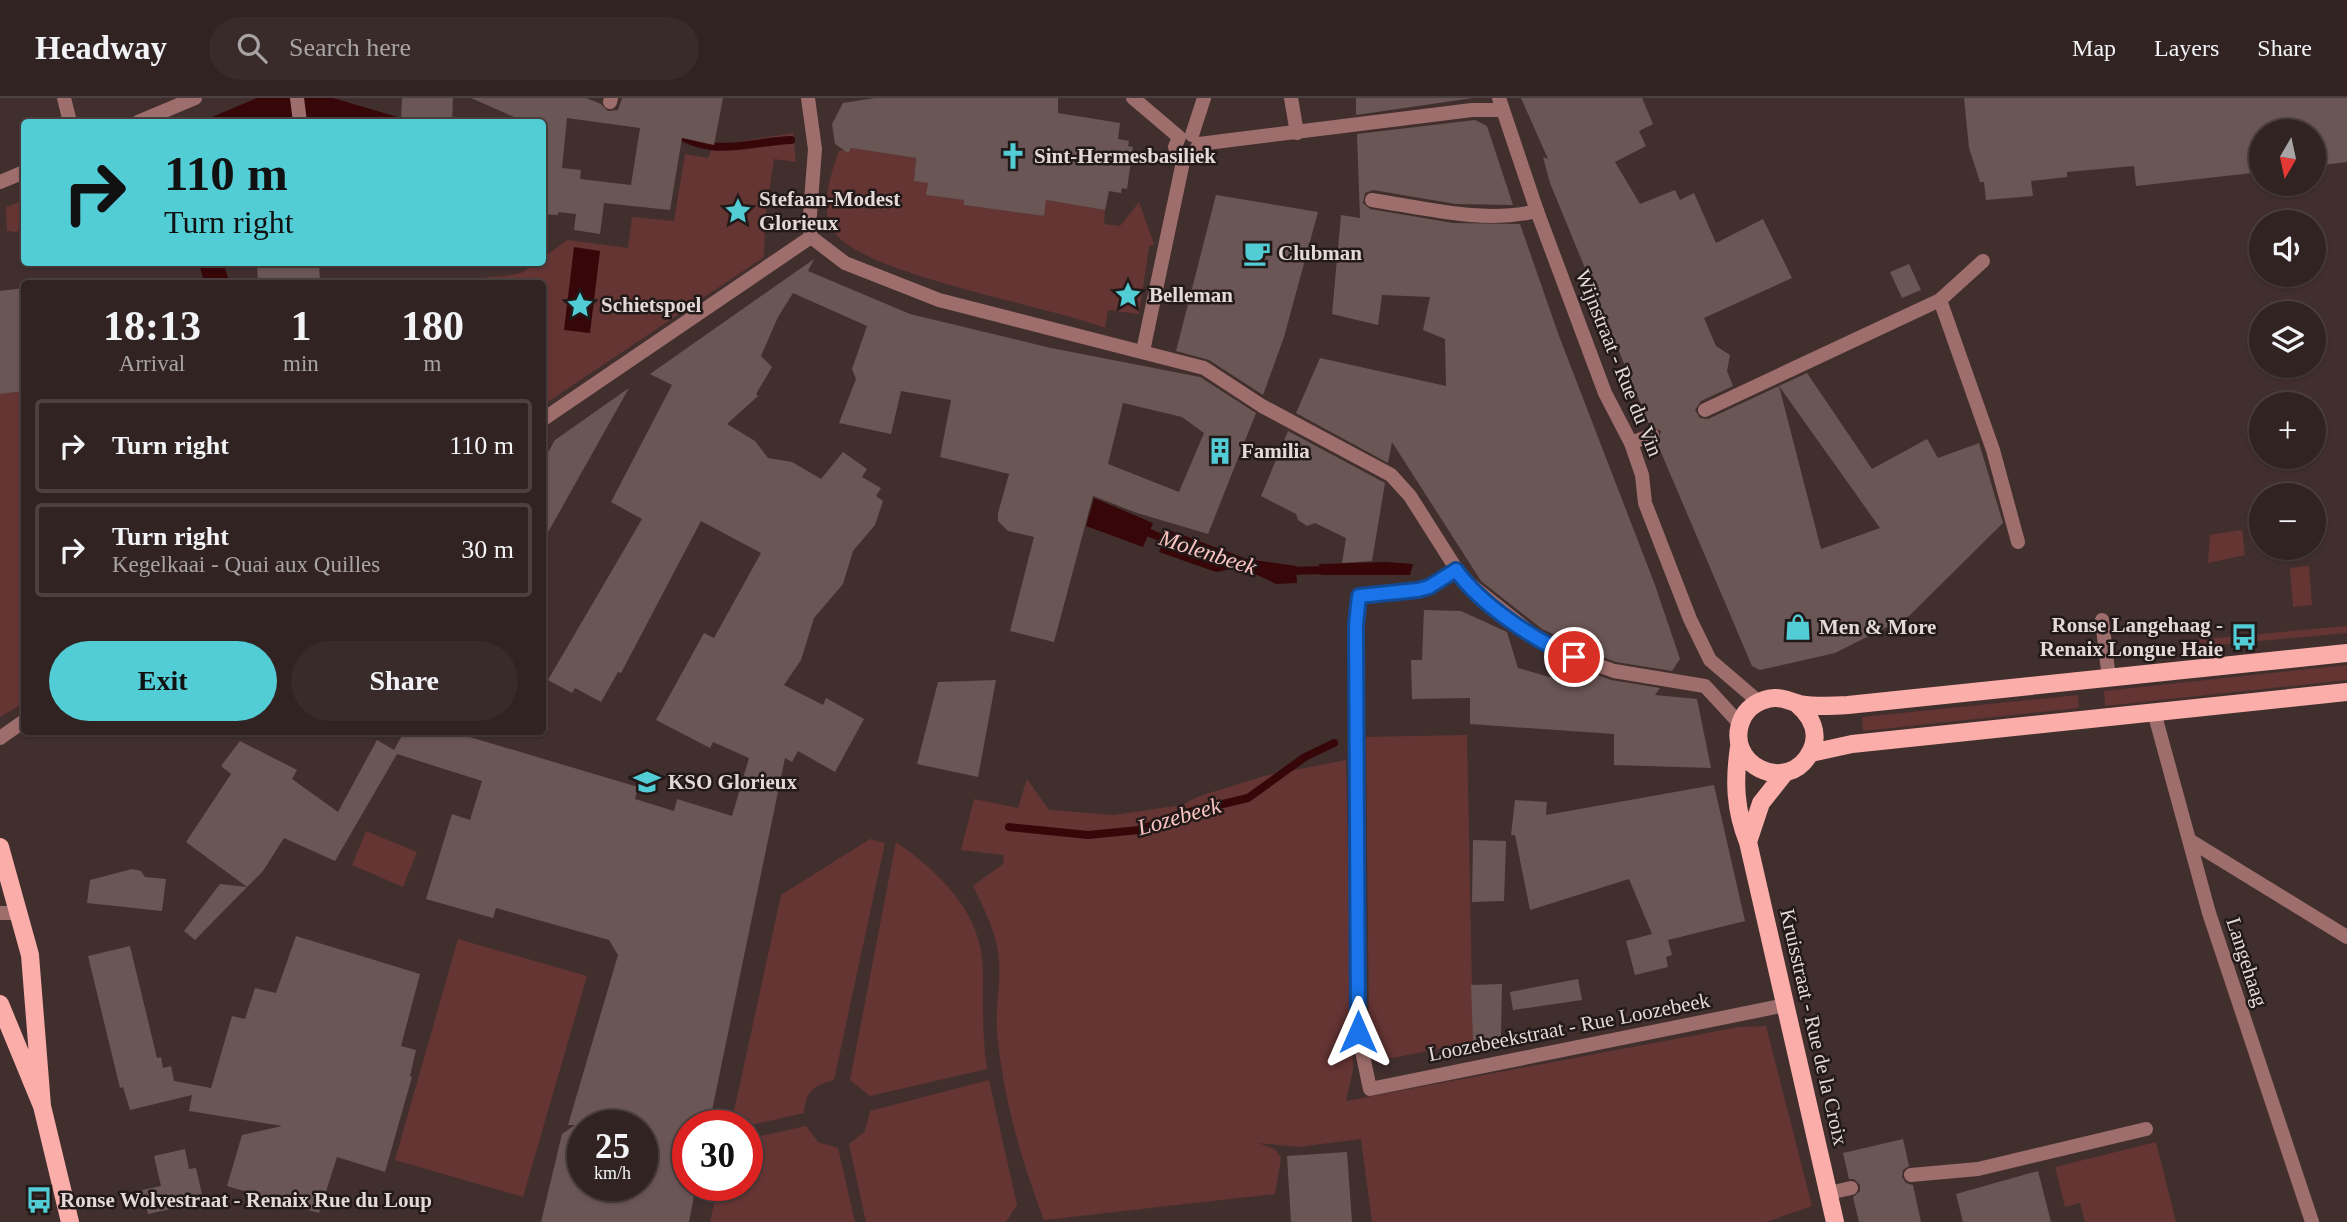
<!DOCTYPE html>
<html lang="en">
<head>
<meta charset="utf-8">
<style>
	body { margin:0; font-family:"Times New Roman",serif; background:#392b2a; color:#f1f3f6; height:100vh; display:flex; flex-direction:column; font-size:26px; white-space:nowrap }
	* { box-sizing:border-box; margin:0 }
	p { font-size:23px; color:#a8a4a5 }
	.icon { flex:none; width:38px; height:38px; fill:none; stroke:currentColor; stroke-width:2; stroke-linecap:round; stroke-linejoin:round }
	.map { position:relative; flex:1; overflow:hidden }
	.sheet { position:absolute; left:21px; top:182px; width:525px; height:455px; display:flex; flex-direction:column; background:#312322; border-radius:7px; box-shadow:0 2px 5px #0004,0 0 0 2px #4c4040 }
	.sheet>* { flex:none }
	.guide { position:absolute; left:21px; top:21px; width:525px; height:147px; border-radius:7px; box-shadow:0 2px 5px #0004,0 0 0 2px #4c4040; background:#52ccd5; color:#111; overflow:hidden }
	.needle { width:46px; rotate:189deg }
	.controls { position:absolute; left:2249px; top:21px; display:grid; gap:14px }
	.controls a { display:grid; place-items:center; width:77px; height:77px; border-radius:50%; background:#312322; box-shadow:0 2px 5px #0004,0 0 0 2px #4c4040; font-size:35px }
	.speed { position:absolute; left:567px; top:1012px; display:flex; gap:14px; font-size:35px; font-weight:700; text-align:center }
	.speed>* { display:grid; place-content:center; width:91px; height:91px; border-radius:50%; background:#312322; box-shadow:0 2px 5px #0004,0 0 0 2px #4c4040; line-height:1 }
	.speed small { font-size:18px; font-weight:400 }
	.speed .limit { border:10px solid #d22; background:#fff; color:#111 }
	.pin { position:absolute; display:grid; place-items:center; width:60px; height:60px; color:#fff; margin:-30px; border:4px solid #fff; border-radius:50%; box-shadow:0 2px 7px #0007 }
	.me { position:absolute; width:77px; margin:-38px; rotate:0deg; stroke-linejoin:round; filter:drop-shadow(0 0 5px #0008) }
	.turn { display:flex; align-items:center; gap:24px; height:147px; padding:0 28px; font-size:32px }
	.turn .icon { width:91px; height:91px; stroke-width:2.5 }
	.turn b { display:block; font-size:49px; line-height:60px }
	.eta { display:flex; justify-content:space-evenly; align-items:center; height:119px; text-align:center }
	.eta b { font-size:42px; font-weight:700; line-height:49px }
	.primary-button { display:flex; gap:14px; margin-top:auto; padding:14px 28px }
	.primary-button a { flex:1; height:80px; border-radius:42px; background:#52ccd5; color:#111; font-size:28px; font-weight:700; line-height:80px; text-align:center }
	.primary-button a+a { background:#392b2a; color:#f1f3f6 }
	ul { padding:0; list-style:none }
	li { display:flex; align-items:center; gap:21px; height:94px; margin:0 14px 10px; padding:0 14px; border:4px solid #4c4040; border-radius:7px }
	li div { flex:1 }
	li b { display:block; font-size:26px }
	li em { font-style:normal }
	header { display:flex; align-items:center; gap:42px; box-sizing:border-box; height:98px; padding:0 35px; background:#312322; border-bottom:2px solid #4c4040 }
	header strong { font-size:33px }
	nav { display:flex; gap:38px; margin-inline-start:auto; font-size:24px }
	.search { width:490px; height:63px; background:#392b2a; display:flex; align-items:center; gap:18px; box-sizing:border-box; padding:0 24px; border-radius:38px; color:#a8a4a5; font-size:26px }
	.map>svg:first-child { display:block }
	.green { fill:#653534 }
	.water { fill:#370609 }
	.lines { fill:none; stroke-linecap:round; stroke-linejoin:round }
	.stream { stroke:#370609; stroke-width:8 }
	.building { fill:#6a5655; fill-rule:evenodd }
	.service { stroke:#9e6e6c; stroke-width:14 }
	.pedestrian { stroke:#9e6e6c; stroke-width:14 }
	.minor { stroke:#9e6e6c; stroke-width:14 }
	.tertiary { stroke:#9e6e6c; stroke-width:14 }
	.primary { stroke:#fbada9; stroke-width:18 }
	.route-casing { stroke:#114b97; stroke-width:18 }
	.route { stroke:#1a73e8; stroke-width:12 }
	.labels { text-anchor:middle; stroke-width:5; stroke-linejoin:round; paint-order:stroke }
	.poi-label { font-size:21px; font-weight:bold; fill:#e5d9d8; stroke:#221919; text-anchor:start }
	.street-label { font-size:21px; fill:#e5d9d8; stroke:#221919 }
	.water-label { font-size:23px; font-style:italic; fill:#fcc5c2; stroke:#221919 }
</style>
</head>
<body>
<header>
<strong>Headway</strong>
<div class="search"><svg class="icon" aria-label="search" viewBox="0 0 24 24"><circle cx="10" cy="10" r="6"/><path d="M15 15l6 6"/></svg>Search here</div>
<nav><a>Map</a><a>Layers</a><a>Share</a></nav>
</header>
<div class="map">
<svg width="2347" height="1124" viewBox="0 0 2347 1124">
	<rect width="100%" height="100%" fill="#412f2e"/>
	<path class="green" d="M793,35L796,64L774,61L765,121L764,159L543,307L542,186H453C474,178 496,180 517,176C527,174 531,165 542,164L543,160L567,142L628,150L632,119L674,123L685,56L708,60L713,48Z
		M851,50L916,60L914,82L928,85L927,97L964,102V107L1044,118L1046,102L1105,112L1104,126L1120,128L1139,104L1154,146L1149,149L1139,216L1108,212L1105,230C1051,208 856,176 832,131C820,109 831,75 839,53Z
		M24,92V130L16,134L7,133L6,109L19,104Z
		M24,293V605L0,619V296Z
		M2242,432L2245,457L2208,465L2210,437Z
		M2309,468L2312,507L2293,509L2290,470Z
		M2347,528V535L2183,550V543Z
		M2347,567V582L2105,608L2104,593Z
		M2078,597L2079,610L1863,633L1862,619Z
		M1467,637L1473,944L1382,962L1369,935L1366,639Z
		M1346,662L1353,972L1346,1003L1739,929L1766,928L1812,1108L1766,1124H1372L1361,1041L1298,1049L1258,1045L1275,1051L1281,1060L1275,1096L1044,1122C1021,1062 1003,999 997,934C995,911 1001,887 999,864C998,837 984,811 973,788L1003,766L1004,757L961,752L974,701L1018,710L1027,681L1049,712L1114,717L1182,707L1197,699L1264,678Z
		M366,733L417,754L403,789L352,767Z
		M870,741L885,745L834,982C814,987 805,994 804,1015L747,1028L731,1027L781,797Z
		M896,744C940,775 983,815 983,874C983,907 982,938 987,971L870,998L850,982Z
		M458,841L587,878L523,1099L395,1062Z
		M989,982L1017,1107L1006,1124H866L849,1046L865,1033L870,1013Z
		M806,1028L818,1044L838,1050L855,1124H710L718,1087H747V1041Z
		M2156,1044L2176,1124H2085L2080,1105L2065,1109L2055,1069Z"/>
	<path class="water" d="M257,0H333L401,20V24H200Z
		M574,149L600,153L590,235L564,232Z
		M199,165H223L230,185H204Z
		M1094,400L1153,425L1143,449L1086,428Z
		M1169,432L1247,461L1296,468L1297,485L1276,486L1253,475L1233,471L1216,474L1159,454Z
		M1386,464L1413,466L1410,477H1321L1319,466Z"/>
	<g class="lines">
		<path class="stream" d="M675,35C714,60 747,44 791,42
			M1142,432L1172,444
			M1285,473L1328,472
			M1009,729L1088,737L1139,732L1177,717L1248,700L1305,659L1334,645"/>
	</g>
	<path class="building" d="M402,0H453L452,24H401Z
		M471,0H586L601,6L608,13L618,12L622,0H723L714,47L682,40L670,112L604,105L600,136L574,132L576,116L558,114L559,105L558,117L542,116V24H512L514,19ZM567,20L640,30L631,87L580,81L581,72L562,70Z
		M875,0H1058V15L1120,25L1118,41L1129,43L1128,48L1133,49L1127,91L1122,90L1121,95L1109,93L1105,112L1046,102L1044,118L964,107V102L926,97L928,85L914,83L916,60L851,50L848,55L835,46L832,26L843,5Z
		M1356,0H1473L1356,17Z
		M1521,0H1642L1653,26L1639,33L1646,48L1615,64L1640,106L1675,92L1680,102L1694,95L1716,145L1763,121L1792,180L1704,220L1716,248L1730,257L1727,273L1733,288L1701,303L1695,312L1700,320L1708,321L1779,288L1821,451L1880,430L1779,288L1807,275L1872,371L1927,341L1938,360L1979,345L2003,425L1909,518L1835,555L1760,572L1752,568L1657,345L1661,333L1650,328L1646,319L1550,85L1543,59L1548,61Z
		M1964,0H2347V64L2314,68V33H2261V74L2136,88L2134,68L2067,74V79L2031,83L2033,98L1986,102L1984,84H1980L1969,50Z
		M1475,22L1487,28L1513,107L1456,106L1373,92L1365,95L1363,105L1370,111L1453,125L1520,126L1559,238L1655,487L1680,561L1672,573L1616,564L1565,545L1566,542L1542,531L1481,483L1392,344L1388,365L1296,315L1320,260L1446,288L1445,241L1423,232L1430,199L1382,197L1378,227L1332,216L1341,117L1360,120L1357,36Z
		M1216,97L1318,114L1284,239L1263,297L1209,262L1176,253Z
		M814,161L808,173L910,216L1051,250L1200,279L1256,315L1208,436L1137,415L1093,398L1054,544L1010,533L1034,439L1008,433L998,423V415L1009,376L940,359L951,302L901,293L891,336L839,325L856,281L852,271L867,228L793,195L778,219L761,258L772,269L756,296L758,298L727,326L755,343L768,360L792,364L821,381L843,354L867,371L862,379L881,390L876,398L883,403L875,427L853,453L843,486L814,520L801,562L784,587L823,607L826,600L864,621L835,674L798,653L792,664L785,660L709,1027H688V1087H696L689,1124H541L562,1036L575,1027H568L618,857L609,842L496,810L493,820L426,801L452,716L470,722L482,683L397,656L335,763L284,740L263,773L247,789L186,744L231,676L221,668L240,643L297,672L292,681L338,714L377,642L394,652L404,634H453L638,689L635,701L674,713L677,701L732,718L749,660L713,644L710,650L656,622L704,535L714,540L761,455L701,423L621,575L618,574L601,604L575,590L572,595L548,582L642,421L611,404L672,287L650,276ZM1123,305L1182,319L1204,335L1179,394L1108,366ZM583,1027H642V1087H583Z
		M257,164H319L320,186H258Z
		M1909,166L1921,192L1902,200L1890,174Z
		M24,190V293L0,296V193Z
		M629,290L542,445V365L555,342Z
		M1288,333L1385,385L1372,463L1342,465L1346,440L1315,425L1307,428L1298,422L1296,416L1261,398Z
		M1424,512L1461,513L1507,534L1518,570L1553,580L1559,563L1611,582L1660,590L1655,597L1697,601L1711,670L1614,667V636L1470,626V600L1412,601L1411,562H1422Z
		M996,582L978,679L917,666L938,584Z
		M1714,687L1745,823L1668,842L1672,857L1666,859L1668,869L1635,877L1626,843L1652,836L1629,781L1530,812L1515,737H1511L1515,702L1547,704L1546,717Z
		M1473,742L1506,743L1504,803L1472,804Z
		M132,771L141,773L145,779L166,781L162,813L87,805L90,782Z
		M220,786L247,789L195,842L184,833Z
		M296,838L420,876L401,948L416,952L410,978L412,979L385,1074L337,1059L319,1115L227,1088L242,1037L282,1028L189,1013L192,997L130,1012L123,989L120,990L88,858L130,848L157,960L161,959L163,970L171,968L174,983L211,990L232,918L245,921L255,890L276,895Z
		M1578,881L1582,902L1513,912L1510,894Z
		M1502,886L1501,938L1473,944L1471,887Z
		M1903,1041L1909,1068L1903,1072L1902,1079L1906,1085L1913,1087L1921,1124H1859L1853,1099L1860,1093V1087L1854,1081H1849L1843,1055Z
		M185,1051L189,1071L196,1070L202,1096L195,1097L196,1100L169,1106L171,1111L148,1116L142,1092L161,1088L154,1058Z
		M1347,1054L1352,1124H1291L1287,1058Z
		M2038,1073L2051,1124H1963L1956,1096Z"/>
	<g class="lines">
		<path class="service" d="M297,0L300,24
			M610,4L611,0
			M1940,202L1993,352L2018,444
			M1705,312L1940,202L1983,163
			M1631,345L1652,337
			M2102,522L2109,581
			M1911,1077L1978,1071L2146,1031
			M1829,1095L1851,1090"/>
		<path class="pedestrian" d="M1133,0L1179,39
			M1291,0L1297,35
			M1192,37L1204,0
			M1179,39L1175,49L1181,59L1193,58L1199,46
			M1199,46L1472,12H1501
			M1372,102C1425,110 1484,126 1537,113
			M1143,253L1184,59"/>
		<path class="minor" d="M64,0L70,24
			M808,0L815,51L809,129L811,139L845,165L939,202L1204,270L1262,308L1391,377L1410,398L1462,480L1536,539L1561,554L1614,573L1705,588L1740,626
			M1499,0L1537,113L1605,295L1631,345L1642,377L1645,405L1690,521L1710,562L1759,604
			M138,24L195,0
			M0,84L24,74
			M542,322L811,139
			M1456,472L1429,490L1418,492L1359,498L1356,527L1358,934L1370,991L1786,907
			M2154,614L2209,815L2312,1124
			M0,640L24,623
			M2189,742L2347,839"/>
		<path class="tertiary" d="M0,815H20"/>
		<path class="primary" d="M1797,606C1811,618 1820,635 1811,653C1789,699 1720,666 1743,619C1749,608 1761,601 1774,600C1783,599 1791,604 1800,606C1816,609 1832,608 1848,607L2347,555
			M1739,649C1734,683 1735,712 1748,744L1835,1124
			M1811,655L1852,646L2347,594
			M1748,744L1761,705L1784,676
			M0,749L30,857L42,1008
			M0,906L42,1008L70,1124"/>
	</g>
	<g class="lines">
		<defs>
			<path id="route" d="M1358,934L1356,527L1359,498L1418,492L1429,489L1456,472C1480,506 1535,543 1574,559"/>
		</defs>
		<use href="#route" class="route-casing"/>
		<use href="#route" class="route"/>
	</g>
	<defs>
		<symbol id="church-bare" viewBox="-9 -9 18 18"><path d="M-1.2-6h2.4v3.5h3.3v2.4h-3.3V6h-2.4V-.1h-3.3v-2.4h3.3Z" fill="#52ccd5" stroke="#221919" stroke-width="2.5" paint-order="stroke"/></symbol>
		<symbol id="sight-bare" viewBox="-9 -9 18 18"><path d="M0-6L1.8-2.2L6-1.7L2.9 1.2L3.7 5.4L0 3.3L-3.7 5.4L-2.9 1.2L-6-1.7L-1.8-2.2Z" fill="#52ccd5" stroke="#221919" stroke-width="2.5" paint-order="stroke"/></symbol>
		<symbol id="cafe-bare" viewBox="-9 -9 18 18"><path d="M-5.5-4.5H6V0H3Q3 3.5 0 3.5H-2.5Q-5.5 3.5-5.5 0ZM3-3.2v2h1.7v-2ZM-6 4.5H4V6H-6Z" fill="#52ccd5" stroke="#221919" stroke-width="2.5" paint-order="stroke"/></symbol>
		<symbol id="building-bare" viewBox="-9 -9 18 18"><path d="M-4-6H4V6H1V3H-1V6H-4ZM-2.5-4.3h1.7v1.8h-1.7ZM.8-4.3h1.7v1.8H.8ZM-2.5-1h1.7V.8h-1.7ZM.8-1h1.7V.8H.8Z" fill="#52ccd5" stroke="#221919" stroke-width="2.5" paint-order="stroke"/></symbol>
		<symbol id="shop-bare" viewBox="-9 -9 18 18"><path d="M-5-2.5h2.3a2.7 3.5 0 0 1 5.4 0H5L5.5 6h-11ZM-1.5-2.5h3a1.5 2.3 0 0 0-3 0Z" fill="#52ccd5" stroke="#221919" stroke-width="2.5" paint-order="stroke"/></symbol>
		<symbol id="bus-bare" viewBox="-9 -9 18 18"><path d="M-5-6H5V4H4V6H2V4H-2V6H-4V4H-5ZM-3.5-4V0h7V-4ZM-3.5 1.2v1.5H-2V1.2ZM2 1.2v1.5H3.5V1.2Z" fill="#52ccd5" stroke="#221919" stroke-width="2.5" paint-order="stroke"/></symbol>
		<symbol id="school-bare" viewBox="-9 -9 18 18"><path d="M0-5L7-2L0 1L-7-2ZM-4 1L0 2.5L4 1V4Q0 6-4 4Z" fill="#52ccd5" stroke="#221919" stroke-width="2.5" paint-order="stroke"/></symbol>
	</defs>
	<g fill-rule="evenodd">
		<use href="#church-bare" x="994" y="39" width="38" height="38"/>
		<use href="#sight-bare" x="719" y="94" width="38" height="38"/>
		<use href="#cafe-bare" x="1238" y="136" width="38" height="38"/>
		<use href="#sight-bare" x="1109" y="178" width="38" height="38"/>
		<use href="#sight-bare" x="561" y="188" width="38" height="38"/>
		<use href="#building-bare" x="1201" y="334" width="38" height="38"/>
		<use href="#shop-bare" x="1779" y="510" width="38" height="38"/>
		<use href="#bus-bare" x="2225" y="520" width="38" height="38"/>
		<use href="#school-bare" x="628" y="665" width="38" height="38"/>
		<use href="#bus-bare" x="20" y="1083" width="38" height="38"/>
	</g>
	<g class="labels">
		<g class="poi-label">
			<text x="1034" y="65">Sint-Hermesbasiliek</text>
			<text x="759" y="108">Stefaan-Modest<tspan x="759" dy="24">Glorieux</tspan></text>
			<text x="1278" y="162">Clubman</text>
			<text x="1149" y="204">Belleman</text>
			<text x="601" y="214">Schietspoel</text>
			<text x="1241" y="360">Familia</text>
			<text x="2223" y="534" text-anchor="end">Ronse Langehaag -<tspan x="2223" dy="24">Renaix Longue Haie</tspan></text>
			<text x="1819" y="536">Men &amp; More</text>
			<text x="668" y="691">KSO Glorieux</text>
			<text x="60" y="1109">Ronse Wolvestraat - Renaix Rue du Loup</text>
		</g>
		<g class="street-label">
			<text transform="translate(1619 265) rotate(68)" y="7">Wijnstraat - Rue du Vin</text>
			<text transform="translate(2247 864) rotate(72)" y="7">Langehaag</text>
			<text transform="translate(1569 929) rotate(-11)" y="7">Loozebeekstraat - Rue Loozebeek</text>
			<text transform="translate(1814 929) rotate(77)" y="7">Kruisstraat - Rue de la Croix</text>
		</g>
		<g class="water-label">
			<text transform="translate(1208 454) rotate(18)" y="8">Molenbeek</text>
			<text transform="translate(1179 718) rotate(-16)" y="8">Lozebeek</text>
		</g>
	</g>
</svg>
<div class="controls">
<a><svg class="needle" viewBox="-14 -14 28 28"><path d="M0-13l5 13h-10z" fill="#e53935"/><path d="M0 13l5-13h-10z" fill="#a8a4a5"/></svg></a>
<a><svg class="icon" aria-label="sound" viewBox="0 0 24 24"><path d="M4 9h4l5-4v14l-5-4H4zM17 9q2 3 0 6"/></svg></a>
<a><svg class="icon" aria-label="layers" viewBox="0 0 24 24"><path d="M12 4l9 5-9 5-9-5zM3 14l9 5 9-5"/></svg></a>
<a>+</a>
<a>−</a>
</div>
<div class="speed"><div>25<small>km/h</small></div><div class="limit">30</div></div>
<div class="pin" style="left:1574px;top:559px;background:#d93025"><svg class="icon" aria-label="arrive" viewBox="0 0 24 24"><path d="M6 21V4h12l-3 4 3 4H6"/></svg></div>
<svg class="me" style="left:1358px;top:934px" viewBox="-20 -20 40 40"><path d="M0-17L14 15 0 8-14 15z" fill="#1a73e8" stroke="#fff" stroke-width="4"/></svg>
<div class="guide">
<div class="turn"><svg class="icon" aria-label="right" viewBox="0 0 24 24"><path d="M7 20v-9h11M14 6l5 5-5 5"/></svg><div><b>110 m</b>Turn right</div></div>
</div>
<section class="sheet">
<div class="eta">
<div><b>18:13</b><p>Arrival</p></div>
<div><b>1</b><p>min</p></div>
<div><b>180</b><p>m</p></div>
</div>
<ul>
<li><svg class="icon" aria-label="right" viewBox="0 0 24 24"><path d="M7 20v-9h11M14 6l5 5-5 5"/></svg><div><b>Turn right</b></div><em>110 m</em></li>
<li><svg class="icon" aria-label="right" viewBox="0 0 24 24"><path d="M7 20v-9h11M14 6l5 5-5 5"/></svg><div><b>Turn right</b><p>Kegelkaai - Quai aux Quilles</p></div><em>30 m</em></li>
</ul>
<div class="primary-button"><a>Exit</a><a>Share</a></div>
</section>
</div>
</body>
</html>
